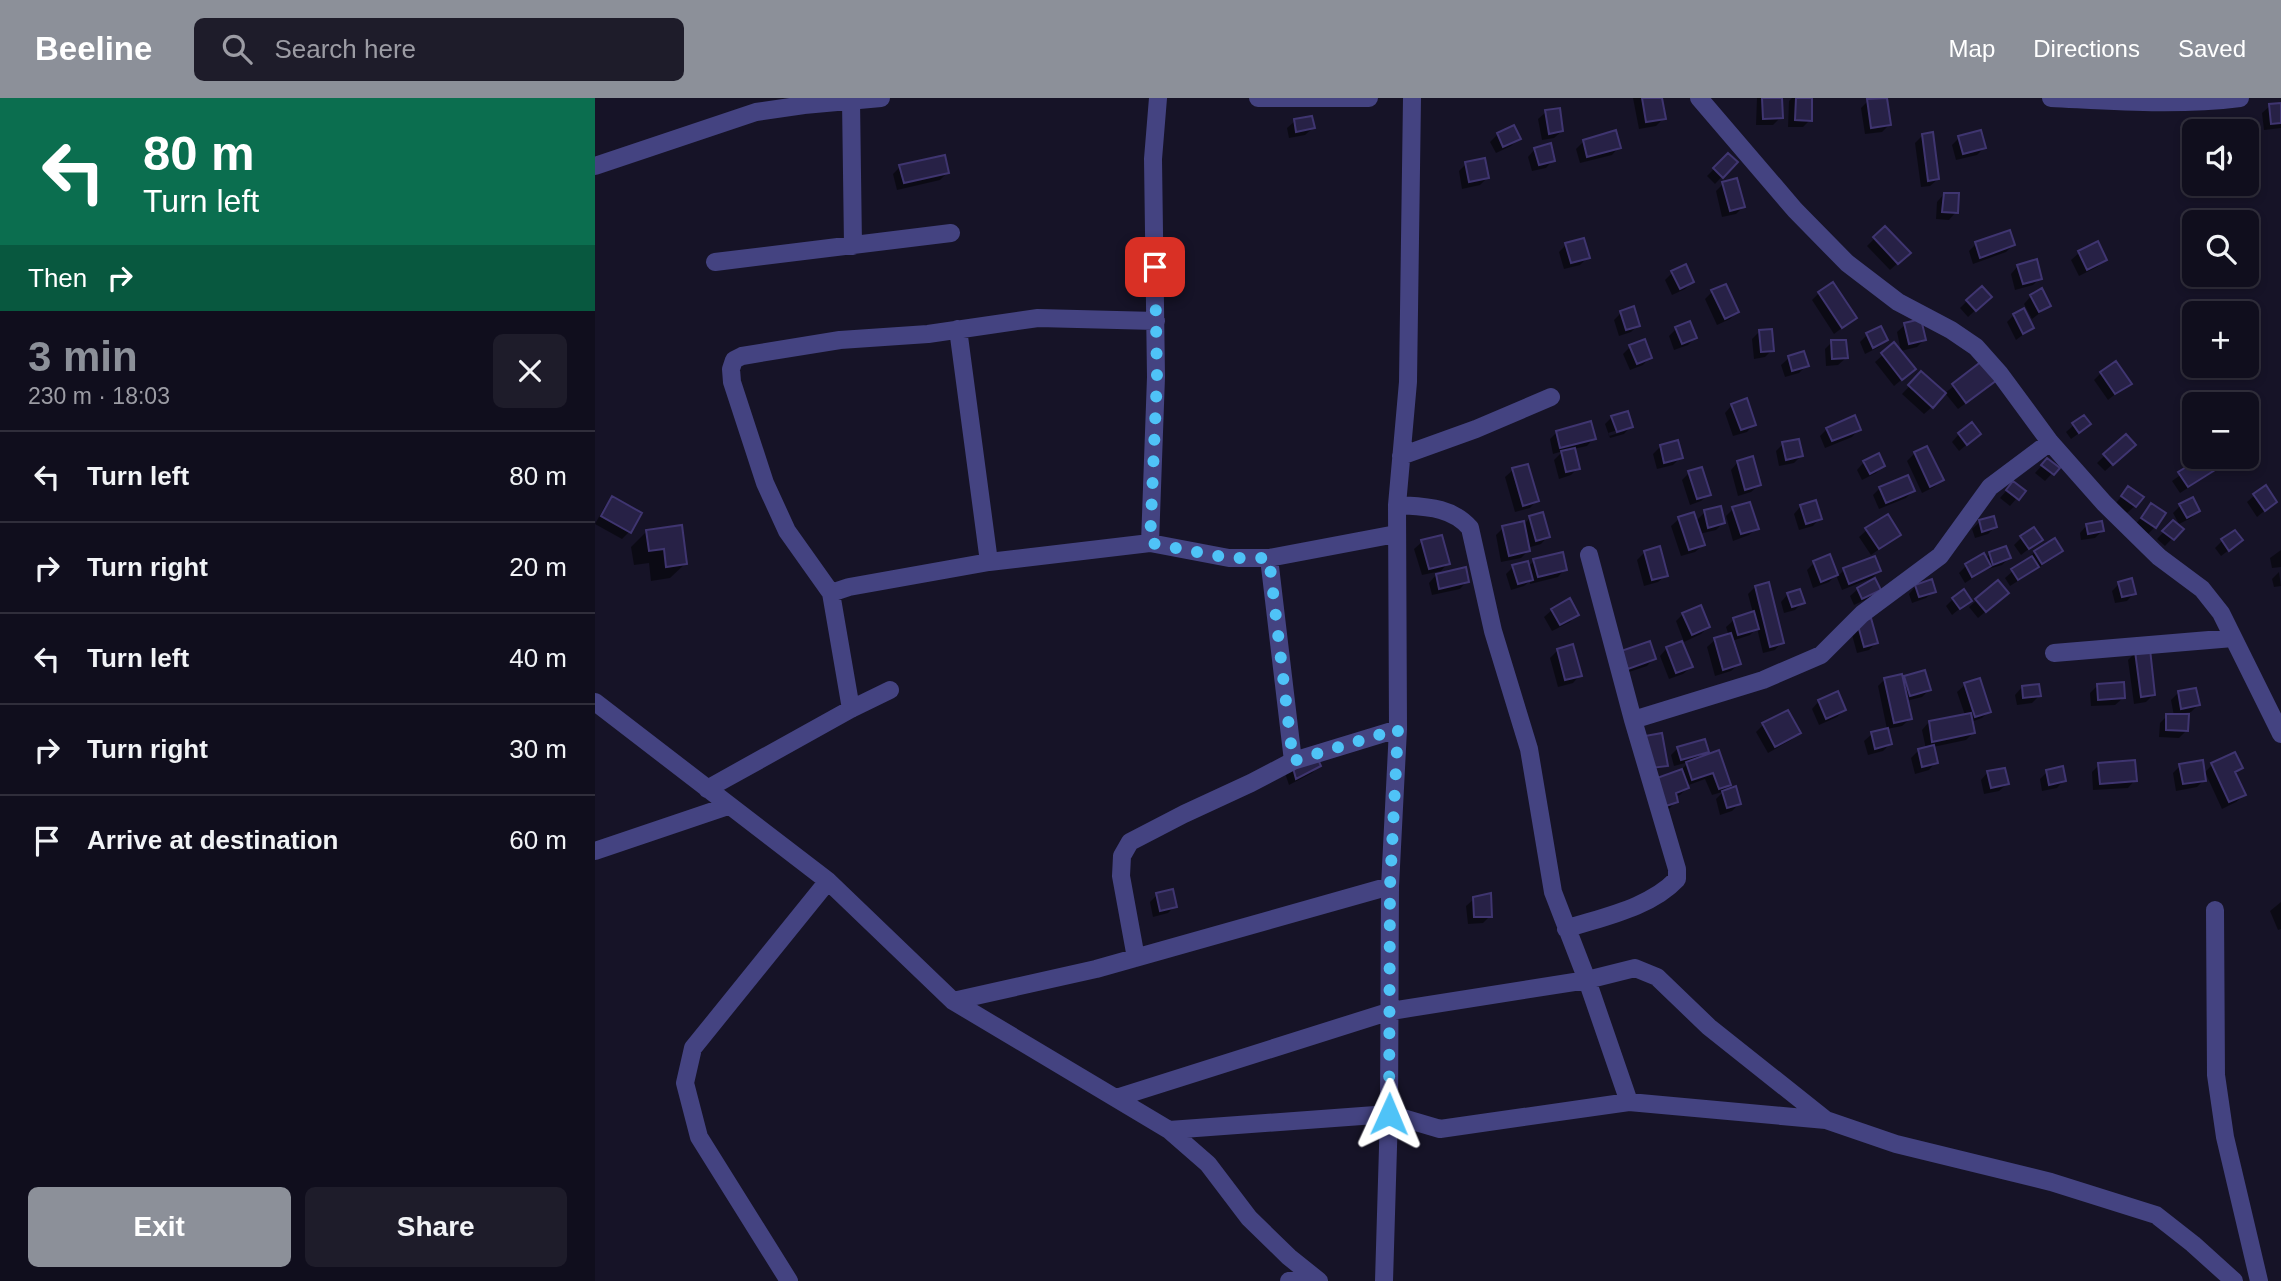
<!DOCTYPE html>
<html lang="en">
<head>
<meta charset="utf-8">
<style>
	body { margin:0; font-family:Helvetica,sans-serif; background:#1e1c2a; color:#f1f3f6; height:100vh; display:flex; flex-direction:column; font-size:26px; white-space:nowrap }
	* { box-sizing:border-box; margin:0 }
	p { font-size:23px; color:#9c9ca4 }
	.icon { flex:none; width:38px; height:38px; fill:none; stroke:currentColor; stroke-width:2; stroke-linecap:round; stroke-linejoin:round }
	.map { position:relative; flex:1; overflow:hidden }
	.details { display:flex; flex-direction:column; background:#100e1d; width:595px }
	.details>* { flex:none }
	.banner { background:#0b6e4f; color:#fff; overflow:hidden }
	.buttons { position:absolute; left:1587px; top:21px; display:grid; gap:14px }
	.buttons a { display:grid; place-items:center; width:77px; height:77px; border-radius:10px; background:#100e1d; box-shadow:0 4px 10px #0003,0 0 0 2px #302e3b; font-size:35px }
	.pin { position:absolute; display:grid; place-items:center; width:60px; height:60px; color:#fff; margin:-30px; border-radius:14px; box-shadow:0 4px 10px #0006 }
	.me { position:absolute; width:77px; margin:-38px; rotate:1deg; stroke-linejoin:round; filter:drop-shadow(0 0 5px #0008) }
	.turn { display:flex; align-items:center; gap:24px; height:147px; padding:0 28px; font-size:32px }
	.turn .icon { width:91px; height:91px; stroke-width:2.5 }
	.turn b { display:block; font-size:49px; line-height:60px }
	.then { display:flex; align-items:center; height:66px; padding:0 28px; background:#0003; gap:14px; font-size:26px }
	.round { display:grid; place-items:center; flex:none; width:74px; height:74px; border-radius:10px; background:#1e1c2a }
	.overview { display:flex; align-items:center; justify-content:space-between; height:119px; padding:0 28px }
	h1 { font-size:42px; font-weight:700; line-height:52px; color:#8c9099 }
	.cta { display:flex; gap:14px; margin-top:auto; padding:14px 28px }
	.cta a { flex:1; height:80px; border-radius:10px; background:#8c9099; color:#fff; font-size:28px; font-weight:700; line-height:80px; text-align:center }
	.cta a+a { background:#1e1c2a; color:#f1f3f6 }
	ul { padding:0; list-style:none }
	li { display:flex; align-items:center; gap:21px; height:91px; padding:0 28px; border-top:2px solid #302e3b }
	li div { flex:1 }
	li b { display:block; font-size:26px }
	li em { font-style:normal }
	header { display:flex; align-items:center; gap:42px; box-sizing:border-box; height:98px; padding:0 35px; background:#8c9099; color:#fff }
	header strong { font-size:33px }
	nav { display:flex; gap:38px; margin-inline-start:auto; font-size:24px }
	.search { width:490px; height:63px; background:#1e1c2a; display:flex; align-items:center; gap:18px; box-sizing:border-box; padding:0 24px; border-radius:10px; color:#9c9ca4; font-size:26px }
	main { display:flex; flex:1; min-height:0 }
	.map>svg:first-child { display:block }
	.shadow { fill:#0007; fill-rule:evenodd }
	.building { fill:#272146; stroke:#3f3570; stroke-width:2 }
	.lines { fill:none; stroke-linecap:round; stroke-linejoin:round }
	.minor { stroke:#444381; stroke-width:18 }
	.route { stroke:#4fc3f7; stroke-width:12; stroke-dasharray:0 21.6 }
</style>
</head>
<body>
<header>
<strong>Beeline</strong>
<div class="search"><svg class="icon" aria-label="search" viewBox="0 0 24 24"><circle cx="10" cy="10" r="6"/><path d="M15 15l6 6"/></svg>Search here</div>
<nav><a>Map</a><a>Directions</a><a>Saved</a></nav>
</header>
<main>
<section class="details">
<div class="banner">
<div class="turn"><svg class="icon" aria-label="left" viewBox="0 0 24 24"><path d="M17 20v-9H6M10 6l-5 5 5 5"/></svg><div><b>80 m</b>Turn left</div></div>
<div class="then">Then<svg class="icon" aria-label="right" viewBox="0 0 24 24"><path d="M7 20v-9h11M14 6l5 5-5 5"/></svg></div>
</div>
<div class="overview"><div><h1>3 min</h1><p>230 m · 18:03</p></div><a class="round"><svg class="icon" aria-label="close" viewBox="0 0 24 24"><path d="M6 6l12 12M18 6L6 18"/></svg></a></div>
<ul>
<li><svg class="icon" aria-label="left" viewBox="0 0 24 24"><path d="M17 20v-9H6M10 6l-5 5 5 5"/></svg><div><b>Turn left</b></div><em>80 m</em></li>
<li><svg class="icon" aria-label="right" viewBox="0 0 24 24"><path d="M7 20v-9h11M14 6l5 5-5 5"/></svg><div><b>Turn right</b></div><em>20 m</em></li>
<li><svg class="icon" aria-label="left" viewBox="0 0 24 24"><path d="M17 20v-9H6M10 6l-5 5 5 5"/></svg><div><b>Turn left</b></div><em>40 m</em></li>
<li><svg class="icon" aria-label="right" viewBox="0 0 24 24"><path d="M7 20v-9h11M14 6l5 5-5 5"/></svg><div><b>Turn right</b></div><em>30 m</em></li>
<li><svg class="icon" aria-label="arrive" viewBox="0 0 24 24"><path d="M6 21V4h12l-3 4 3 4H6"/></svg><div><b>Arrive at destination</b></div><em>60 m</em></li>
</ul>
<div class="cta"><a>Exit</a><a>Share</a></div>
</section>
<div class="map">
<svg width="1686" height="1183" viewBox="0 0 1686 1183">
	<rect width="100%" height="100%" fill="#161327"/>
	<path class="shadow" d="M1038,0H1065L1069,20L1061,28L1044,31Z
		M1162,0H1185L1186,19L1178,27H1161Z
		M1197,0H1216L1215,22L1208,29H1193L1194,3Z
		M1273,3L1294,27L1287,34L1270,36L1266,10Z
		M1686,7V30L1669,32L1667,15L1675,8Z
		M951,14L967,33L959,40L947,42L943,21Z
		M700,23L718,30L710,37L694,40L692,30Z
		M918,29L924,40L916,48L901,55L895,44L903,36Z
		M1327,38L1343,81L1335,88L1326,89L1320,45Z
		M1364,40L1389,50L1382,57L1361,62L1357,47Z
		M989,43L1024,49L1017,57L985,65L981,51Z
		M940,51L958,62L951,70L937,73L933,59Z
		M1133,57L1141,64L1120,86L1112,78Z
		M871,66L892,80L885,87L867,91L864,73Z
		M305,69L352,75L345,82L302,92L298,76Z
		M1128,86L1148,109L1141,116L1127,119L1121,93Z
		M1349,96L1361,114L1354,122L1341,121L1342,104Z
		M1290,130L1314,155L1295,172L1272,148Z
		M1381,146L1418,147L1411,154L1378,166L1374,153Z
		M1502,146L1510,162L1502,169L1484,178L1476,162L1484,155Z
		M971,147L993,159L985,167L969,171L964,154Z
		M1423,168L1445,180L1438,187L1420,192L1416,176Z
		M1077,175L1097,184L1090,191L1077,197L1070,182Z
		M1117,194L1142,214L1135,221L1122,227L1110,201Z
		M1224,195L1260,220L1239,236L1217,202Z
		M1436,198L1454,208L1437,221L1429,206Z
		M1372,203L1387,206L1373,219L1365,210Z
		M1026,215L1043,227L1036,234L1024,238L1019,222Z
		M1419,217L1437,230L1421,242L1412,224Z
		M1310,227L1329,242L1322,249L1306,253L1302,234Z
		M1081,231L1100,240L1093,247L1079,252L1074,238Z
		M1164,234L1177,252L1170,259L1159,261L1157,241Z
		M1272,237L1291,242L1284,249L1270,256L1265,244Z
		M1237,244L1251,260L1243,267L1231,268L1230,251Z
		M1299,247L1311,278L1299,288L1280,264Z
		M1035,249L1055,259L1048,267L1035,272L1028,256Z
		M1194,260L1212,267L1204,275L1190,279L1186,267Z
		M1387,266L1392,289L1363,311L1350,295Z
		M1506,275L1534,285L1513,302L1499,282Z
		M1326,276L1337,309L1329,316L1307,296Z
		M1137,307L1159,326L1152,334L1138,338L1130,315Z
		M1017,319L1036,328L1029,336L1015,340L1010,326ZM1030,330V333L1014,338L1013,335Z
		M1479,327L1487,333L1476,341L1471,334Z
		M1232,331H1264L1257,339L1230,350L1225,338Z
		M962,334L999,340L992,348L978,351L983,370L976,377L964,381L959,362L968,353L958,356L955,341Z
		M1364,336L1376,343L1364,353L1357,344Z
		M1530,338L1531,354L1510,373L1502,365Z
		M1188,346L1206,358L1199,365L1184,368L1181,353Z
		M1065,349L1086,359L1078,367L1062,371L1058,356Z
		M1331,350L1347,382L1339,389L1327,395L1312,363L1320,355Z
		M1611,359H1620L1625,367L1618,374L1585,395L1577,383Z
		M1452,362L1462,370L1450,383L1440,375Z
		M1143,364L1164,387L1156,394L1143,398L1136,372Z
		M1269,364L1288,368L1281,375L1267,382L1262,372Z
		M918,372L942,402L935,410L920,414L910,379Z
		M1094,375L1114,396L1106,403L1095,407L1087,382Z
		M1418,385L1428,393L1415,408L1405,400Z
		M1285,390L1318,393L1311,400L1284,411L1278,397Z
		M1534,390L1540,408L1532,415L1520,406Z
		M1660,397L1680,404L1662,419L1652,404Z
		M17,400L34,434L27,441L0,426L10,408Z
		M1556,407L1560,429L1553,436L1540,427Z
		M1206,408L1225,420L1218,428L1204,432L1199,416Z
		M1585,408L1603,413L1596,420L1584,426L1578,415Z
		M1138,411L1162,430L1154,437L1138,443L1131,418Z
		M1110,414L1128,425L1121,432L1104,436L1108,447L1100,454L1086,458L1076,428L1084,421L1100,424Z
		M935,420L953,438L946,446L932,450L933,453L926,460L906,464L901,437L908,430L928,427Z
		M1385,424L1400,429L1393,436L1380,440L1377,431Z
		M1578,424L1586,431L1570,448L1562,441Z
		M1492,427L1507,433L1500,440L1486,442L1485,435Z
		M1272,432L1304,437L1276,457L1264,439Z
		M51,434L91,465L75,480L56,483L54,465L39,467L36,449Z
		M1426,440L1445,442L1426,457L1419,447Z
		M1627,443L1638,449L1626,458L1620,450Z
		M827,444L853,465L846,473L827,477L819,451Z
		M1686,452V469L1677,470L1675,460Z
		M1466,453L1459,460L1415,488L1410,480L1440,454Z
		M1050,454L1071,477L1063,484L1049,488L1042,462Z
		M1395,456L1414,460L1407,467L1390,472L1370,485L1364,475L1371,468L1388,458L1390,461Z
		M1234,459L1242,479L1249,472L1284,473L1277,480L1247,492L1241,477L1234,484L1218,490L1212,472L1219,465Z
		M939,463L970,471L963,479L935,486V483L929,488L916,492L911,476L918,469H933Z
		M1684,474L1686,488L1679,489L1677,481Z
		M841,477L872,483L865,491L837,497L834,485Z
		M1403,484L1404,502L1383,520L1374,509Z
		M1524,486L1539,495L1532,503L1520,505L1517,493Z
		M1321,488L1339,493L1331,500L1317,505L1314,496Z
		M1160,489L1187,544L1180,552L1168,555L1162,530L1155,537L1137,543L1144,566L1136,573L1120,578L1112,549L1120,542L1134,538L1131,529L1139,522L1158,515L1153,496Z
		M1263,491H1284L1276,499L1259,507L1255,498Z
		M1193,496L1208,504L1200,512L1189,515L1186,504Z
		M1358,501L1374,503L1357,517L1351,508Z
		M957,512L982,516L975,524L957,533L949,519Z
		M1088,516L1113,529L1106,536L1089,544L1081,523Z
		M1263,525L1281,545L1274,552L1262,555L1256,533Z
		M1072,550L1096,569L1088,576L1074,581L1065,558Z
		M963,552L985,577L978,585L963,589L955,560Z
		M1541,554L1559,596L1551,604L1539,606L1533,562Z
		M1059,560L1052,568L1025,577L1020,561Z
		M1310,579L1334,592L1327,599L1311,603L1315,621L1307,628L1292,631L1283,588L1290,581L1307,582Z
		M1370,587L1394,613L1387,620L1376,624L1378,635L1371,642L1338,649L1341,664L1334,672L1320,676L1316,660L1323,653L1331,651L1327,632L1334,624L1370,617L1362,594Z
		M1502,588L1528,600L1520,607L1496,608L1495,595Z
		M1427,589L1444,598L1437,605L1422,607L1420,597Z
		M1583,595L1603,607L1596,614L1584,616L1592,632L1584,640L1564,639L1565,625L1572,618H1579L1576,602Z
		M1224,603L1249,612L1242,619L1224,627L1217,611Z
		M1168,627L1204,635L1196,642L1173,655L1161,634Z
		M1277,636L1295,646L1288,653L1273,657L1269,643Z
		M1083,650L1112,653L1104,661L1134,686L1127,694L1117,697L1110,681L1091,688L1092,690L1085,697L1080,699L1081,703L1074,711L1061,715L1085,673L1094,664L1079,668L1076,657Z
		M698,667L724,668L717,675L694,687L690,675Z
		M1504,667L1540,682L1533,690L1498,692L1497,674Z
		M1617,667L1646,670L1639,676L1649,697L1641,704L1627,711L1610,674Z
		M1585,668L1609,682L1602,689L1581,693L1578,675Z
		M1393,674L1412,686L1404,693L1389,696L1386,682Z
		M1452,674L1469,682L1462,690L1447,693L1445,681Z
		M1128,694L1144,706L1137,713L1125,717L1121,701Z
		M562,797L580,808L573,815L558,819L555,804Z
		M879,801L895,818L888,825L873,826L871,808Z
		M1686,804V831L1683,832L1675,813Z"/>
	<path class="building" d="M1047,0H1067L1071,21L1051,24Z
		M1167,0H1187L1188,20L1168,21Z
		M1201,0H1217V23L1200,22Z
		M1292,0L1296,27L1276,30L1272,1Z
		M1686,5V25L1676,26L1674,6Z
		M965,10L968,33L954,36L950,12Z
		M717,18L720,30L701,34L699,21Z
		M919,27L926,41L908,49L902,35Z
		M1021,32L1026,50L992,59L988,42Z
		M1386,32L1391,50L1368,56L1363,38Z
		M1338,34L1344,81L1333,83L1327,36Z
		M956,45L960,63L944,67L939,50Z
		M1133,55L1143,64L1128,80L1118,70Z
		M1657,55L1661,73L1652,75V56Z
		M350,57L354,75L309,85L304,67Z
		M890,60L894,80L874,84L870,64Z
		M1142,80L1150,109L1135,113L1127,84Z
		M1349,95H1364L1363,115L1347,114Z
		M1290,128L1316,155L1303,166L1278,139Z
		M1415,132L1420,147L1385,160L1380,144Z
		M989,140L995,160L976,165L970,145Z
		M1503,143L1512,162L1492,172L1483,153Z
		M1442,161L1447,181L1428,186L1422,167Z
		M1091,166L1099,184L1085,191L1076,173Z
		M1238,184L1262,220L1247,230L1223,194Z
		M1131,186L1144,214L1130,221L1116,192Z
		M1387,188L1397,199L1381,213L1371,202Z
		M1447,190L1456,208L1444,214L1435,197Z
		M1039,208L1045,228L1031,232L1025,213Z
		M1429,210L1439,230L1428,236L1418,216Z
		M1326,221L1331,242L1314,246L1309,225Z
		M1095,223L1102,240L1087,246L1080,229Z
		M1286,228L1293,242L1278,250L1271,235Z
		M1177,231L1179,253L1166,254L1164,232Z
		M1050,241L1057,260L1042,266L1034,247Z
		M1236,242H1251L1253,260L1237,261Z
		M1299,244L1321,271L1307,282L1286,255Z
		M1209,253L1214,268L1197,273L1193,258Z
		M1387,263L1402,282L1371,305L1357,286Z
		M1521,263L1537,286L1520,296L1505,274Z
		M1326,273L1351,295L1338,310L1313,287Z
		M1152,300L1161,327L1146,332L1136,306Z
		M1033,313L1038,329L1022,334L1016,318Z
		M1260,317L1266,332L1237,343L1231,330Z
		M1489,317L1496,326L1484,335L1477,325Z
		M996,323L1001,341L965,350L961,333Z
		M1377,324L1386,336L1372,347L1363,335Z
		M1531,336L1541,347L1518,367L1508,356Z
		M1204,341L1208,358L1191,362L1187,344Z
		M1083,342L1088,360L1069,365L1065,347Z
		M1332,348L1349,382L1335,389L1319,354Z
		M980,350L985,371L971,374L966,353Z
		M1284,355L1290,368L1275,376L1268,363Z
		M1158,358L1166,387L1150,392L1142,363Z
		M1608,359H1622L1628,367L1593,389L1583,374Z
		M1452,360L1465,370L1459,377L1446,367Z
		M933,366L944,403L928,408L917,370Z
		M1107,369L1116,397L1102,401L1093,373Z
		M1313,377L1320,393L1291,405L1284,389Z
		M1418,383L1431,393L1424,402L1411,392Z
		M1671,387L1682,404L1670,413L1658,396Z
		M1533,388L1549,399L1541,409L1526,398Z
		M17,398L47,415L36,435L6,418Z
		M1598,399L1605,413L1592,420L1584,406Z
		M1221,402L1227,421L1211,426L1205,407Z
		M1155,404L1164,431L1146,436L1137,409Z
		M1556,405L1571,415L1561,430L1546,420Z
		M1126,408L1130,425L1113,430L1109,412Z
		M948,414L955,439L941,443L934,418Z
		M1099,414L1110,447L1094,452L1083,419Z
		M1293,416L1306,437L1284,451L1270,430Z
		M1399,418L1402,429L1387,434L1384,422Z
		M1578,422L1589,431L1579,442L1567,433Z
		M929,423L935,453L914,458L907,428Z
		M1507,423L1509,433L1493,436L1491,426Z
		M87,427L92,466L71,469L69,451L54,453L51,432Z
		M1439,429L1448,442L1434,451L1425,438Z
		M1640,432L1648,442L1634,453L1626,441Z
		M847,437L855,466L834,471L826,442Z
		M1460,440L1468,453L1447,466L1439,453Z
		M1065,448L1073,478L1057,482L1049,453Z
		M1411,448L1416,460L1398,467L1394,454Z
		M968,454L972,472L943,479L938,461Z
		M1389,455L1396,468L1377,479L1370,466Z
		M1235,456L1243,477L1226,484L1218,463Z
		M1280,458L1286,473L1254,486L1248,470Z
		M1437,458L1444,469L1423,482L1416,471Z
		M933,463L938,482L923,486L917,467Z
		M871,469L874,484L844,491L841,476Z
		M1280,480L1286,492L1267,501L1262,490Z
		M1537,480L1541,496L1527,499L1523,484Z
		M1337,481L1341,494L1324,499L1320,487Z
		M1403,482L1414,495L1391,514L1380,501Z
		M1174,484L1189,545L1175,549L1160,488Z
		M1205,491L1210,505L1197,509L1192,495Z
		M1369,491L1377,503L1365,511L1357,500Z
		M975,500L984,517L965,527L956,511Z
		M1106,507L1115,529L1097,537L1087,515Z
		M1159,513L1164,531L1143,537L1138,520Z
		M1276,520L1283,545L1269,549L1262,524Z
		M1136,535L1146,566L1128,572L1119,540Z
		M1055,543L1061,561L1033,571L1026,553Z
		M1087,543L1098,569L1081,575L1071,549Z
		M978,546L987,578L970,582L962,551Z
		M1555,551L1560,597L1546,599L1540,553Z
		M1330,572L1336,592L1315,598L1309,578Z
		M1307,576L1317,621L1299,625L1289,580Z
		M1385,580L1396,614L1380,619L1369,585Z
		M1529,584L1530,600L1503,602L1502,586Z
		M1444,586L1446,598L1428,600L1427,588Z
		M1601,590L1605,607L1586,611L1583,593Z
		M1243,593L1251,612L1231,621L1223,602Z
		M1193,612L1206,635L1180,649L1167,625Z
		M1376,615L1380,635L1337,644L1334,623Z
		M1571,616H1594L1593,633L1571,632Z
		M1293,630L1297,646L1280,651L1276,634Z
		M1067,635L1073,668L1056,670L1050,638Z
		M1110,641L1114,654L1086,662L1082,649Z
		M1339,647L1343,665L1327,669L1323,651Z
		M1124,652L1136,687L1124,691L1118,675L1097,682L1091,664Z
		M1640,654L1648,670L1640,674L1651,697L1634,704L1616,665Z
		M721,657L726,668L701,681L697,666Z
		M1540,662L1542,683L1505,686L1503,665Z
		M1608,662L1611,683L1588,686L1584,666Z
		M1468,668L1471,683L1454,687L1451,672Z
		M1410,670L1414,686L1396,690L1392,673Z
		M1087,671L1094,690L1081,695L1083,704L1068,709L1059,681Z
		M1141,688L1146,706L1132,710L1127,693Z
		M578,791L582,809L565,813L561,795Z
		M896,795L897,819H879L878,799Z"/>
	<g class="lines">
		<path class="minor" d="M663,0H774
			M1104,0L1200,112L1252,165L1303,204L1356,232L1381,249L1405,276L1455,344L1509,405L1564,459L1607,491L1626,515L1686,636
			M1456,0C1520,3 1582,8 1645,0
			M256,2L258,148
			M0,68L161,14L209,7L286,0
			M120,164L356,135
			M363,231L394,464
			M806,358L881,331L956,299
			M802,407C829,409 856,408 875,430L898,533L934,651L958,794L992,882L1040,870L1062,879L1114,929L1231,1022L1301,1046L1456,1084L1561,1117L1598,1146L1639,1183
			M555,445L561,279L558,61L563,0
			M674,460L698,663L803,631
			M236,495L254,489L394,464L555,445L634,460H674L801,436
			M1459,555L1638,540
			M0,604L233,783L358,903L574,1032L613,1066L654,1120L694,1159L724,1183
			M256,611L236,495L192,433L170,385L137,284L136,271L139,262L147,258L245,242L333,236L443,220L561,223
			M1038,622L1168,582L1226,557L1267,516L1345,458L1395,389L1455,344
			M112,691L256,611L295,592
			M0,753L133,708
			M1620,812L1621,977L1630,1039L1664,1183
			M971,831C1007,819 1055,810 1082,781V771L1038,622L994,457
			M541,860L526,778L527,758L535,744L589,716L656,685L698,663
			M358,903L501,871L795,788
			M521,1000L796,913L992,882L1034,1004
			M574,1032L794,1016L845,1031L1034,1004L1231,1022
			M194,1183L104,1039L90,985L98,950L233,783
			M694,1183L718,1179
			M789,1183L794,1016L795,788L803,631L802,407L813,284L817,0"/>
	</g>
	<g class="lines">
		<path class="route" d="M560,169L562,279L555,445L634,460H674L698,663L803,631L795,788L794,1016"/>
	</g>
</svg>
<div class="buttons">
<a><svg class="icon" aria-label="sound" viewBox="0 0 24 24"><path d="M4 9h4l5-4v14l-5-4H4zM17 9q2 3 0 6"/></svg></a>
<a><svg class="icon" aria-label="search" viewBox="0 0 24 24"><circle cx="10" cy="10" r="6"/><path d="M15 15l6 6"/></svg></a>
<a>+</a>
<a>−</a>
</div>
<div class="pin" style="left:560px;top:169px;background:#d93025"><svg class="icon" aria-label="arrive" viewBox="0 0 24 24"><path d="M6 21V4h12l-3 4 3 4H6"/></svg></div>
<svg class="me" style="left:794px;top:1016px" viewBox="-20 -20 40 40"><path d="M0-17L14 15 0 8-14 15z" fill="#4fc3f7" stroke="#fff" stroke-width="4"/></svg>
</div>
</main>
</body>
</html>
